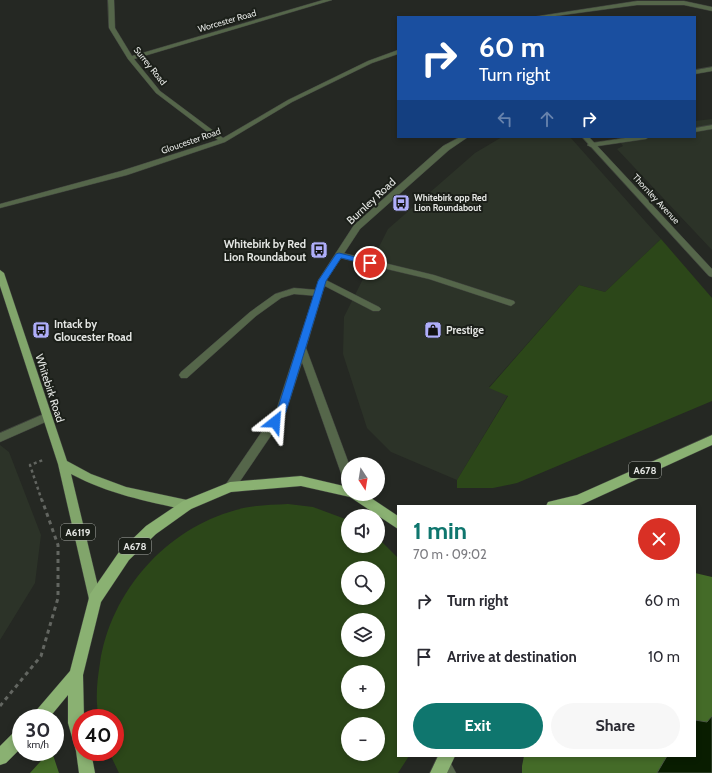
<!DOCTYPE html>
<html lang="en">
<head>
<meta charset="utf-8">
<style>
	body { margin:0; font-family:Cabin,sans-serif; background:#f7f7f7; color:#2b2b33; height:100vh; display:flex; flex-direction:column; font-size:15px; white-space:nowrap }
	* { box-sizing:border-box; margin:0 }
	p { font-size:13px; color:#7c7c81 }
	.icon { flex:none; width:22px; height:22px; fill:none; stroke:currentColor; stroke-width:2; stroke-linecap:round; stroke-linejoin:round }
	.map { position:relative; flex:1; overflow:hidden }
	.drawer { position:absolute; left:397px; top:505px; width:299px; height:252px; display:flex; flex-direction:column; background:#fff; border-radius:0px; box-shadow:0 2px 6px #0003 }
	.drawer>* { flex:none }
	.hud { position:absolute; left:397px; top:16px; width:299px; height:122px; border-radius:0px; box-shadow:0 2px 6px #0003; background:#1a4fa0; color:#fff; overflow:hidden }
	.needle { width:26px; rotate:168deg }
	.controls { position:absolute; left:341px; top:457px; display:grid; gap:8px }
	.controls a { display:grid; place-items:center; width:44px; height:44px; border-radius:50%; background:#fff; box-shadow:0 2px 6px #0003; font-size:20px }
	.speed { position:absolute; left:12px; top:709px; display:flex; gap:8px; font-size:20px; font-weight:700; text-align:center }
	.speed>* { display:grid; place-content:center; width:52px; height:52px; border-radius:50%; background:#fff; box-shadow:0 2px 6px #0003; line-height:1 }
	.speed small { font-size:10px; font-weight:400 }
	.speed .limit { border:6px solid #d22; background:#fff; color:#111 }
	.pin { position:absolute; display:grid; place-items:center; width:34px; height:34px; color:#fff; margin:-17px; border:2px solid #fff; border-radius:50%; box-shadow:0 1px 4px #0007 }
	.me { position:absolute; width:44px; margin:-22px; rotate:28deg; stroke-linejoin:round; filter:drop-shadow(0 0 3px #0008) }
	.turn { display:flex; align-items:center; gap:14px; height:84px; padding:0 16px; font-size:18px }
	.turn .icon { width:52px; height:52px; stroke-width:2.5 }
	.turn b { display:block; font-size:28px; line-height:34px }
	.lanes { display:flex; align-items:center; height:38px; padding:0 16px; background:#0003; justify-content:center; gap:20px; direction:ltr }
	.lanes .off { opacity:.35 }
	.round { display:grid; place-items:center; flex:none; width:42px; height:42px; border-radius:21px; background:#f7f7f7 }
	.head { display:flex; align-items:center; justify-content:space-between; height:68px; padding:0 16px }
	h1 { font-size:24px; font-weight:700; line-height:30px; color:#0f766e }
	.action { display:flex; gap:8px; margin-top:auto; padding:8px 16px }
	.action a { flex:1; height:46px; border-radius:24px; background:#0f766e; color:#fff; font-size:16px; font-weight:700; line-height:46px; text-align:center }
	.action a+a { background:#f7f7f7; color:#2b2b33 }
	ul { padding:0; list-style:none }
	li { display:flex; align-items:center; gap:12px; height:56px; padding:0 16px }
	li div { flex:1 }
	li b { display:block; font-size:15px }
	li em { font-style:normal }
	.map>svg:first-child { display:block }
	.built { fill:#2c3328 }
	.green { fill:#2c4719; fill-rule:evenodd }
	.forest { fill:#446b28 }
	.water { fill:#091d00; stroke:#4b5944 }
	.lines { fill:none; stroke-linecap:round; stroke-linejoin:round }
	.service-casing { stroke:#40433e; stroke-width:1 }
	.minor-casing { stroke:#40433e; stroke-width:1 }
	.tertiary-casing { stroke:#40433e; stroke-width:1 }
	.primary-casing { stroke:#40433e; stroke-width:1 }
	.trunk-casing { stroke:#40433e; stroke-width:1 }
	.path-far1 { stroke:#636661; stroke-width:2.5; stroke-dasharray:3 3; stroke-linecap:butt }
	.path { stroke:#636661; stroke-width:3; stroke-dasharray:4 4; stroke-linecap:butt }
	.service { fill:#55664a; fill-rule:evenodd }
	.minor { fill:#55664a; fill-rule:evenodd }
	.tertiary { fill:#55664a; fill-rule:evenodd }
	.primary { fill:#81a56b; fill-rule:evenodd }
	.trunk { fill:#8ab172; fill-rule:evenodd }
	.route { fill:#1a73e8; stroke:#114b97 }
	.labels { text-anchor:middle; stroke-width:4; stroke-linejoin:round; paint-order:stroke }
	.far-street-label { font-size:9px; fill:#e4e6e3; stroke:#1b1f19 }
	.far-poi-label { font-size:9px; font-weight:bold; fill:#e4e6e3; stroke:#1b1f19; text-anchor:start }
	.shield { fill:#1b1f19; stroke:#a8aaa6; stroke-width:1 }
	.shield-label { font-size:10px; font-weight:bold; fill:#e4e6e3 }
	.street-label { font-size:11px; fill:#e4e6e3; stroke:#1b1f19 }
	.poi-label { font-size:11px; font-weight:bold; fill:#e4e6e3; stroke:#1b1f19; text-anchor:start }
</style>
</head>
<body>
<div class="map">
<svg width="712" height="773" viewBox="0 0 712 773">
	<rect width="100%" height="100%" fill="#252823"/>
	<path class="built" d="M712,119V250L617,149L623,146L616,137H613H695V121Z
		M502,137H570L661,239L605,292L579,285L489,387L508,395L457,480L391,452L367,428L343,354L344,317L388,229L475,153Z
		M0,445L9,452L41,535L35,583L0,640Z"/>
	<path class="green" d="M661,239L712,298V401L517,483L493,488H457V480L508,396L489,388L579,285L605,292Z
		M288,504L313,507L348,520V546H378V538L398,558V756H409L398,773H119L109,752H115V718H99C95,701 97,681 100,663C111,591 166,529 236,510C253,505 270,505 288,504ZM348,568H378V598H348ZM348,620H378V650H348ZM348,672H378V702H348ZM348,724H378V754H348Z"/>
	<path class="forest" d="M695,573L712,577V716L707,722L695,720Z
		M49,752H52L59,773H30Z
		M524,756H667L657,773H522V766Z"/>
	<path class="water" d="M712,716V773H657L667,756H695V720L707,722Z"/>
	<g class="lines">
		<defs>
			<path id="service" d="M712,125V129L695,132V128Z
				M632,137H649L646,139L591,147L587,145L591,143Z
				M339,252L434,275L514,301L515,303L511,306L429,279L336,257V253Z
				M322,278L379,307L381,309L379,311H373L319,283L318,281L319,279Z
				M46,413L50,414L51,417L50,420L0,442V433Z
				M444,758L449,760L456,773H441L437,765L439,760Z"/>
			<path id="minor" d="M108,0H114L115,28L132,56L323,0H332L134,59L160,91L223,138L288,100L368,61L398,50V54L372,63L292,102L225,142L127,175L0,208V204L121,171L218,140L156,93L128,59L109,28Z
				M637,1H684L712,7V11L684,5H637L548,17H533Z
				M582,137H589L712,269V277L709,276Z
				M294,288L318,290L322,293L318,296L294,294L281,298L256,316L187,378H181L179,375L181,372L250,312L275,294Z"/>
			<path id="tertiary" d="M712,67V71L695,74V70Z
				M460,137H468L449,150L360,229L326,281L306,348L349,464L348,481L344,479L342,476L302,362L285,415L234,490L230,492L226,490L224,487L226,484L276,411L319,279L354,225L443,146Z"/>
			<path id="primary" d="M0,270L4,273L67,461L91,474L126,487L187,500L191,501L193,505L191,509L187,510C145,501 109,494 71,474L101,599L99,603L95,605L91,603L89,599L58,464L0,286Z"/>
			<path id="trunk" d="M712,435V445L583,504L577,506H546L548,502L577,495Z
				M301,476L348,487V494H365L398,516V529L350,497L301,486L231,492L191,509L156,534L129,560L101,602L83,675L84,718H81V752H91L95,773H79L76,751L68,723V695L49,718H31L34,713L70,671L90,594L119,552L146,526L183,501L230,482Z
				M21,729V748L6,763L0,765V746L15,731Z
				M438,756H455L447,773H430Z"/>
		</defs>
		<use href="#service" class="service-casing"/>
		<use href="#minor" class="minor-casing"/>
		<use href="#tertiary" class="tertiary-casing"/>
		<use href="#primary" class="primary-casing"/>
		<use href="#trunk" class="trunk-casing"/>
		<path class="path-far1" d="M42,501L30,465L43,460"/>
		<path class="path" d="M0,706L41,656L58,598V545L42,500"/>
		<use href="#service" class="service"/>
		<use href="#minor" class="minor"/>
		<use href="#tertiary" class="tertiary"/>
		<use href="#primary" class="primary"/>
		<use href="#trunk" class="trunk"/>
	</g>
	<path class="route" d="M339,253L372,261L374,263L370,265L341,258L326,281L286,412L278,424H271L270,422L277,411L318,281L336,254Z"/>
	<defs>
		<symbol id="bus-square" viewBox="-11 -11 22 22"><rect x="-9" y="-9" width="18" height="18" rx="4" fill="#afaefa" stroke="#1b1f19"/><path d="M-5-6H5V4H4V6H2V4H-2V6H-4V4H-5ZM-3.5-4V0h7V-4ZM-3.5 1.2v1.5H-2V1.2ZM2 1.2v1.5H3.5V1.2Z" fill="#111"/></symbol>
		<symbol id="shop-square" viewBox="-11 -11 22 22"><rect x="-9" y="-9" width="18" height="18" rx="4" fill="#afaefa" stroke="#1b1f19"/><path d="M-5-2.5h2.3a2.7 3.5 0 0 1 5.4 0H5L5.5 6h-11ZM-1.5-2.5h3a1.5 2.3 0 0 0-3 0Z" fill="#111"/></symbol>
	</defs>
	<g fill-rule="evenodd">
		<use href="#bus-square" x="391" y="193" width="20" height="20"/>
		<use href="#bus-square" x="309" y="240" width="20" height="20"/>
		<use href="#bus-square" x="31" y="320" width="20" height="20"/>
		<use href="#shop-square" x="423" y="320" width="20" height="20"/>
	</g>
	<g class="labels">
		<g class="far-street-label">
			<text transform="translate(227 21) rotate(-16)" y="3">Worcester Road</text>
			<text transform="translate(150 66) rotate(51)" y="3">Surrey Road</text>
			<text transform="translate(191 141) rotate(-19)" y="3">Gloucester Road</text>
			<text transform="translate(656 199) rotate(47)" y="3">Thornley Avenue</text>
		</g>
		<g class="far-poi-label">
			<text x="414" y="201">Whitebirk opp Red<tspan x="414" dy="10">Lion Roundabout</tspan></text>
		</g>
		<g class="shield">
			<rect x="629" y="462" width="32" height="16" rx="3"/>
			<rect x="61" y="524" width="34" height="16" rx="3"/>
			<rect x="119" y="538" width="32" height="16" rx="3"/>
		</g>
		<g class="shield-label">
			<text x="645" y="474">A678</text>
			<text x="78" y="536">A6119</text>
			<text x="135" y="550">A678</text>
		</g>
		<g class="street-label">
			<text transform="translate(371 201) rotate(-43)" y="4">Burnley Road</text>
			<text transform="translate(50 388) rotate(72)" y="4">Whitebirk Road</text>
		</g>
		<g class="poi-label">
			<text x="306" y="248" text-anchor="end">Whitebirk by Red<tspan x="306" dy="13">Lion Roundabout</tspan></text>
			<text x="54" y="328">Intack by<tspan x="54" dy="13">Gloucester Road</tspan></text>
			<text x="446" y="334">Prestige</text>
		</g>
	</g>
</svg>
<div class="controls">
<a><svg class="needle" viewBox="-14 -14 28 28"><path d="M0-13l5 13h-10z" fill="#e53935"/><path d="M0 13l5-13h-10z" fill="#7c7c81"/></svg></a>
<a><svg class="icon" aria-label="sound" viewBox="0 0 24 24"><path d="M4 9h4l5-4v14l-5-4H4zM17 9q2 3 0 6"/></svg></a>
<a><svg class="icon" aria-label="search" viewBox="0 0 24 24"><circle cx="10" cy="10" r="6"/><path d="M15 15l6 6"/></svg></a>
<a><svg class="icon" aria-label="layers" viewBox="0 0 24 24"><path d="M12 4l9 5-9 5-9-5zM3 14l9 5 9-5"/></svg></a>
<a>+</a>
<a>−</a>
</div>
<div class="speed"><div>30<small>km/h</small></div><div class="limit">40</div></div>
<div class="pin" style="left:370px;top:263px;background:#d93025"><svg class="icon" aria-label="arrive" viewBox="0 0 24 24"><path d="M6 21V4h12l-3 4 3 4H6"/></svg></div>
<svg class="me" style="left:275px;top:422px" viewBox="-20 -20 40 40"><path d="M0-17L14 15 0 8-14 15z" fill="#1a73e8" stroke="#fff" stroke-width="4"/></svg>
<div class="hud">
<div class="turn"><svg class="icon" aria-label="right" viewBox="0 0 24 24"><path d="M7 20v-9h11M14 6l5 5-5 5"/></svg><div><b>60 m</b>Turn right</div></div>
<div class="lanes"><svg class="icon off" aria-label="left" viewBox="0 0 24 24"><path d="M17 20v-9H6M10 6l-5 5 5 5"/></svg><svg class="icon off" aria-label="ahead" viewBox="0 0 24 24"><path d="M12 20V5M6 11l6-6 6 6"/></svg><svg class="icon" aria-label="right" viewBox="0 0 24 24"><path d="M7 20v-9h11M14 6l5 5-5 5"/></svg></div>
</div>
<section class="drawer">
<div class="head"><div><h1>1 min</h1><p>70 m · 09:02</p></div><a class="round" style="background:#d93025;color:#fff"><svg class="icon" aria-label="close" viewBox="0 0 24 24"><path d="M6 6l12 12M18 6L6 18"/></svg></a></div>
<ul>
<li><svg class="icon" aria-label="right" viewBox="0 0 24 24"><path d="M7 20v-9h11M14 6l5 5-5 5"/></svg><div><b>Turn right</b></div><em>60 m</em></li>
<li><svg class="icon" aria-label="arrive" viewBox="0 0 24 24"><path d="M6 21V4h12l-3 4 3 4H6"/></svg><div><b>Arrive at destination</b></div><em>10 m</em></li>
</ul>
<div class="action"><a>Exit</a><a>Share</a></div>
</section>
</div>
</body>
</html>
